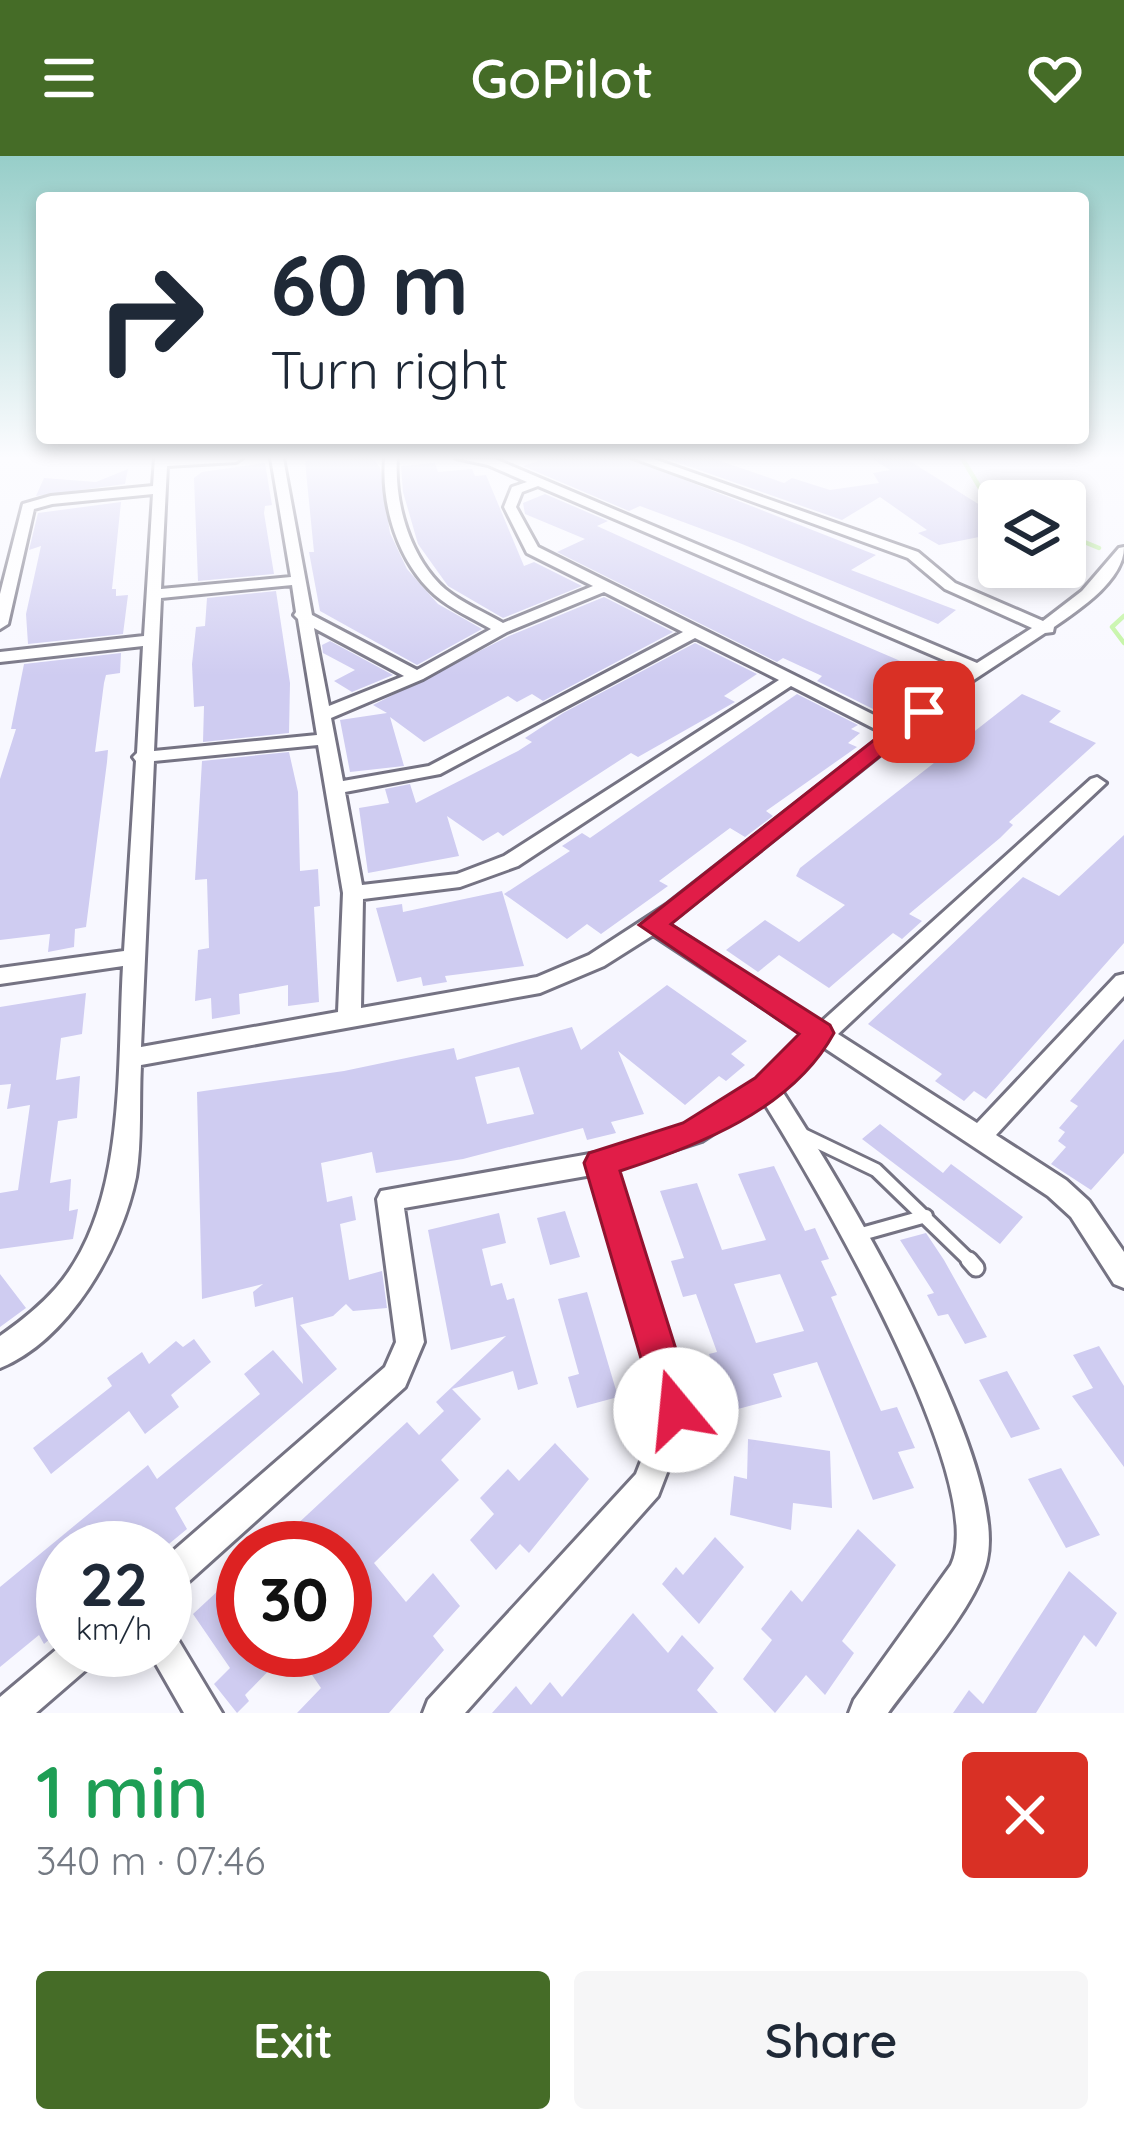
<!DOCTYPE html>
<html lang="en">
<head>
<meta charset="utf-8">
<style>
	body { margin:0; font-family:Quicksand,sans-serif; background:#f6f6f7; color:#1f2937; height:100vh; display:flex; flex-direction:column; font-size:45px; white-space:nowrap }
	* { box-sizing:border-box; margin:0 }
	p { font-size:39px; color:#747a83 }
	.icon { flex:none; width:66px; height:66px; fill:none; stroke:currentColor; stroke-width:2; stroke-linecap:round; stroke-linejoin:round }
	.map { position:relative; height:1557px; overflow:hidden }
	.drawer { display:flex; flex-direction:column; background:#fff; flex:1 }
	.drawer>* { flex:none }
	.hud { position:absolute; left:36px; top:36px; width:1053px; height:252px; border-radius:12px; box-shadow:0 6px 18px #0003; background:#fff; color:#1f2937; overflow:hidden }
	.tools { position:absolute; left:978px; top:324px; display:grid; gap:24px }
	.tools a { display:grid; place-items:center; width:108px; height:108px; border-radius:12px; background:#fff; box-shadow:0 6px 18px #0003; font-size:60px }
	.speed { position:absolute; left:36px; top:1365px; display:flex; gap:24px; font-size:60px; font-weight:700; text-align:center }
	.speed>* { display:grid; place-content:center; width:156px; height:156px; border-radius:50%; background:#fff; box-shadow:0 6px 18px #0003; line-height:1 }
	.speed small { font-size:30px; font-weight:400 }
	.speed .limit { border:18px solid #d22; background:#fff; color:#111 }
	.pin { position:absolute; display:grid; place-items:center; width:102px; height:102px; color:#fff; margin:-51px; border-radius:24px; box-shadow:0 6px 18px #0006 }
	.me { position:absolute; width:132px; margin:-66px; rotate:343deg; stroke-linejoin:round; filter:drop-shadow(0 0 9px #0008) }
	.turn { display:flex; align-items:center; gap:42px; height:252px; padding:0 36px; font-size:54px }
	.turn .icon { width:156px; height:156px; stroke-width:2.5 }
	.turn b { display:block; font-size:84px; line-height:102px }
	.round { display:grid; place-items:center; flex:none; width:126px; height:126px; border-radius:12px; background:#f6f6f7 }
	.headline { display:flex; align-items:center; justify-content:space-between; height:204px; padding:0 36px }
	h1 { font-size:72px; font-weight:600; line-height:90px; color:#1e9e55 }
	.cta { display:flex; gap:24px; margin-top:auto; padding:24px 36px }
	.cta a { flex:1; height:138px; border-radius:12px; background:#456c27; color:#fff; font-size:48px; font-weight:600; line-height:138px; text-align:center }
	.cta a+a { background:#f6f6f7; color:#1f2937 }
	header { display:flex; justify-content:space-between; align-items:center; height:156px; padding:0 36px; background:#456c27; color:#fff; font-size:54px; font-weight:600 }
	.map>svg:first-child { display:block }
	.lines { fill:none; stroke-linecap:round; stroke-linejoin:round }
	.stream { stroke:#bef49b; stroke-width:4.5 }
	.building { fill:#cfccf1; fill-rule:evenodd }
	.lane-far1-casing { stroke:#757383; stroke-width:18 }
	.lane-casing { stroke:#757383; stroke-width:21 }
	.street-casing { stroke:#757383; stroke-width:6 }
	.lane-far1 { stroke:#fff; stroke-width:12 }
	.lane { stroke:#fff; stroke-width:15 }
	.street { fill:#fff; fill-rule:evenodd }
	.route { fill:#e11d48; stroke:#92132f; stroke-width:3 }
</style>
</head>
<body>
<header><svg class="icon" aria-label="menu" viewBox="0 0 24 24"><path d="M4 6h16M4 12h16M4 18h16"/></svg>GoPilot<svg class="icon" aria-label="heart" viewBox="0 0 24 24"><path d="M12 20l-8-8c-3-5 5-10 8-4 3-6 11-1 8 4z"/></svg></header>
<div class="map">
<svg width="1124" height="1557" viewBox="0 0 1124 1557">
	<rect width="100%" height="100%" fill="#f8f8ff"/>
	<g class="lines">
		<path class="stream" d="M962,302L989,347L999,351
			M1065,378L1099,392
			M1124,460L1112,471L1124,487"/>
	</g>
	<path class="building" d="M373,302L380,312L390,377L407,413L438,448L482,473L417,509L320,455L309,396H314L305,305Z
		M547,302H629L876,399L851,414L956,454L938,468L737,386L640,350L629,355L523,310Z
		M665,302H712L784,327L792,322L830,334L879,327L873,317L890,314L871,302H905L999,361V377L939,389L918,377L927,374L880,341L842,364Z
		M265,307L272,349L265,350L264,357L274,418L198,425L194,322L202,316Z
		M435,307L438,316L472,313L475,320L486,319L524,410L534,406L582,430L503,462L448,430L418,388L403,336L401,310Z
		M128,313L125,328L36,340L44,322L96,326Z
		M545,338L608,365L597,370L805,464L919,513L929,507L953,518L930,533L917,527L877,555L817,525L822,520L783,502L777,506L557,396L585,383L525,358L523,347Z
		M121,346L112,433H116V440L128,439L123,478L28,488L26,458L41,390L29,394L38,357Z
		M276,435L290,527L289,577L203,586L204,550L194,551L192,508L196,471L205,470L207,442Z
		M604,441L673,476L543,545L532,538L517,546L508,540L424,586L390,561L404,610L350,616L340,564L387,557L373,549L509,480Z
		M330,485L393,519L352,536L334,525L355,514L323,497L322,489Z
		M695,487L757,518L724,540L735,546L638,601L631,597L503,680L498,676L483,685L447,660L459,700L368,717L359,652L389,647L385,633L410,628L416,647L518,595L532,586L525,582L563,557Z
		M121,497L120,517L106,519L104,527L95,596L108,594L107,606L86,771L75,773L74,791L48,796L50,778L0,784V623L16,573H11L24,508Z
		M797,538L858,569L851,573L860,577L848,587L857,591L766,655L773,660L745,681L730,672L659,725L668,730L601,778L587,768L567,783L504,738L570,695L562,690L582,677L590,682Z
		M1022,538L1061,555L1049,566L1096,587L1009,666L1013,669L1000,682L909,758L922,765L902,783L893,777L829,832L779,799L758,816L726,794L765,764L799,786L845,749L796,720L800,712Z
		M289,596L298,636L300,715L318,713L320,750L314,751L319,846L288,850V829L239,838L240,858L212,863L211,842L195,845L198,794L209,792L207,723L195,724L202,605Z
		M1124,679V787L986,943L974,935L964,945L935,925L942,918L868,868L1023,721L1059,740Z
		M502,735L524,810L445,820L447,826L423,830L421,821L397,826L376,752L402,748L403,756Z
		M667,829L747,885L731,898L745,909L726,925L719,920L685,949L618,895L644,958L611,966L616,977L587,984L583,972L463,1003L376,1017L372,996L321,1007L327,1046L352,1040L356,1064L340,1068L349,1124L382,1115L387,1152L353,1155L346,1148L333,1160L300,1169L337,1213L175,1352L187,1373L164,1392H97L90,1380L73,1392H63V1472L44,1488L39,1479L0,1511V1431L148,1309L157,1323L260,1238L244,1218L273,1194L303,1228L293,1141L255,1151L253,1136L263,1128L202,1143L197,936L344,915L454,892L457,904L572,871L581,894ZM519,911L534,958L487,968L475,921Z
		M86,837L82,878L61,882L56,924L80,920L77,962L58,965L50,1027L71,1023L69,1055L78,1053L73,1083L0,1093V1037L18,1034L30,949L7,953L11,928L0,929V851Z
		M1124,883V997L1091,1034L1051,1008L1066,991L1058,985L1065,976L1059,972L1078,950L1070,945Z
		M880,968L943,1017L951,1008L1023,1061L1000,1088L862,983Z
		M774,1010L805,1075L815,1072L829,1103L821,1105L837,1139L831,1141L881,1255L897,1251L915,1292L898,1296L914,1332L873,1344L817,1206L773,1218L782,1241L738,1253L729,1229L721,1232L709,1198L717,1196L696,1138L683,1141L671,1105L684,1102L660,1035L697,1027L722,1094L766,1084L738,1018ZM780,1118L804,1175L756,1187L734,1128Z
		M565,1055L580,1101L550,1109L537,1062Z
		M499,1057L506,1087L482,1093L491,1130L502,1127L507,1144L514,1142L538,1228L518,1234L513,1215L452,1233L481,1263L441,1304L459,1324L374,1407L406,1446L433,1417L460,1450L433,1480L444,1494L389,1557H297L321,1532L308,1513L327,1494H345V1392H306L292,1373L407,1266L419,1279L444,1255L436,1246L506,1180L451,1194L428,1074Z
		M926,1077L944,1104L987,1181L965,1188L948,1158L938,1160L927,1139L934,1137L900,1084Z
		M0,1118L26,1152L0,1171Z
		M587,1136L618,1241L577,1252L568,1221L579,1218L558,1143Z
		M194,1183L211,1206L171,1239L179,1251L145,1278L129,1255L51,1318L33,1292L112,1230L107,1222L142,1196L149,1208L176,1185L183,1191Z
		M1099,1190L1124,1230V1311L1072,1240L1093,1232L1073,1199Z
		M1007,1215L1040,1273L1011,1282L979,1224Z
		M748,1283L830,1295L832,1352L793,1347L791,1374L730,1359L734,1320L747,1323Z
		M555,1287L589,1323L529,1397L520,1388L496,1414L470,1384L494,1358L480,1342L508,1313L519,1325Z
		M1061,1312L1100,1379L1066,1392L1028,1323Z
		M858,1373L896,1409L842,1485L854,1497L825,1539L806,1519L775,1557L743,1523L772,1484L761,1473L791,1434L802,1446Z
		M715,1381L744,1411L699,1468L662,1428L676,1411L683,1419Z
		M1069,1415L1117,1457L1096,1491L1084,1479L1036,1557H953L969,1534L983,1548Z
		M234,1420L243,1432V1494H289L245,1539L249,1545L237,1557L214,1528L230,1512L193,1458Z
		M633,1457L668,1497L682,1479L714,1512L697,1534L718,1557H492L516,1530L531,1549L550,1526L562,1541Z"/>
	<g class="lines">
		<defs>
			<path id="lane-far1" d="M801,978L876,1014L972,1107
				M858,1079L926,1060"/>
			<path id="lane" d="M969,1104L976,1112"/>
			<path id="street" d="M155,302H242L236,306L167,310L161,433L291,421L271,302H283L312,459L417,514L491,473C472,462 451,453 435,439C398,406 381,350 385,302H397C394,347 410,402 445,433C462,447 484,456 503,467L593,430L527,397L504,351L512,331L527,326L488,309L456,302L495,303L977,507L1032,472L945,433L908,402L633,302H651L918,396L955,427L1043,465L1082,435L1119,392L1124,391C1124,424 1080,453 1054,471L1053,476L1045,477L975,523L668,768L820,867L1091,623L1097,621L1106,627L838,878L977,967L1116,820L1124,818V840L996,979L1066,1024L1089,1045L1124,1096V1132L1114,1128L1071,1061L1048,1040L823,891L780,932C838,1021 1009,1303 987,1404C978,1448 916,1518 888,1557H849L854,1544L951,1409C991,1326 812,1023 763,945L702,985L616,1013L691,1254L658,1340L465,1557H423L428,1544L636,1318L661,1254L592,1019L404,1052L424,1186L405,1231L177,1436L165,1441V1402L385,1211L396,1186L377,1043L381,1035L601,996L685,970L758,923L806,880L653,779L604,810L540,837L141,909C139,945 142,985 136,1021C122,1091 69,1184 0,1212V1180C20,1166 40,1150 56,1132C127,1051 117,912 123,810L0,828V812L124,795L136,605L133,601L137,597L143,490L0,506V496L144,480L153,338L52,348L34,353L8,468L0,473V438L23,348L51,340L153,330ZM538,330L967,514L896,570L538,391L516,351L522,336ZM292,429L296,456L294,459L298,463L317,579L154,595L161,442ZM604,436L683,476L429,610L343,625L331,562L423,523L507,476ZM314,472L404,520L329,550ZM695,482L779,524L504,700L457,718L362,729L345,636L440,618ZM791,530L885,578L666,749L589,799L537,821L361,852L363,743L460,731L518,710ZM318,589L343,737L338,856L141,891L154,605Z
				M165,1477L177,1482L222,1557H184L148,1494H165Z
				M63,1488V1494H100L95,1506L36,1557H0V1541Z"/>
		</defs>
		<use href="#lane-far1" class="lane-far1-casing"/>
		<use href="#lane" class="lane-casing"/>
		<use href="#street" class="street-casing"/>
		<use href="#lane-far1" class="lane-far1"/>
		<use href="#lane" class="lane"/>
		<use href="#street" class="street"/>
	</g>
	<linearGradient id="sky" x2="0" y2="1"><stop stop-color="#97cec9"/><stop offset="0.58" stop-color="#fcfcff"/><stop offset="1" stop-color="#fcfcff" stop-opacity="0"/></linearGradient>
	<rect width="1124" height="520" fill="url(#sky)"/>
	<path class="route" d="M916,551L935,556L671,768L830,869L834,877C792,954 697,990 620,1015L695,1254L690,1268L676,1274L662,1268L656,1254L584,1007L589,997L683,967L755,922L799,878L639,769Z"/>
</svg>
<div class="tools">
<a><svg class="icon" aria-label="layers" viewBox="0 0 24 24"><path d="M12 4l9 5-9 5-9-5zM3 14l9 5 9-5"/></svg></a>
</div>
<div class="speed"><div>22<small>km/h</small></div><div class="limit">30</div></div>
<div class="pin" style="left:924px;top:556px;background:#d93025"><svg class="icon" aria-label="arrive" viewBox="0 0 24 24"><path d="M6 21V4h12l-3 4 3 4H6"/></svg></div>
<svg class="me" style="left:676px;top:1254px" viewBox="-20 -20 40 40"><circle r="19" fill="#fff"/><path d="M0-13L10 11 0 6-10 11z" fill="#e11d48"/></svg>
<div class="hud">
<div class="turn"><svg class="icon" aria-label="right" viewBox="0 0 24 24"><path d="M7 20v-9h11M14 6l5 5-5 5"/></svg><div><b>60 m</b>Turn right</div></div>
</div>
</div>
<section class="drawer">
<div class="headline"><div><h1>1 min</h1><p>340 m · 07:46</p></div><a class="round" style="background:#d93025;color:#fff"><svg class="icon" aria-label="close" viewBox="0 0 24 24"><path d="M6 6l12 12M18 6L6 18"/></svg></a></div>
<div class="cta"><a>Exit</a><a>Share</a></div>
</section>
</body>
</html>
